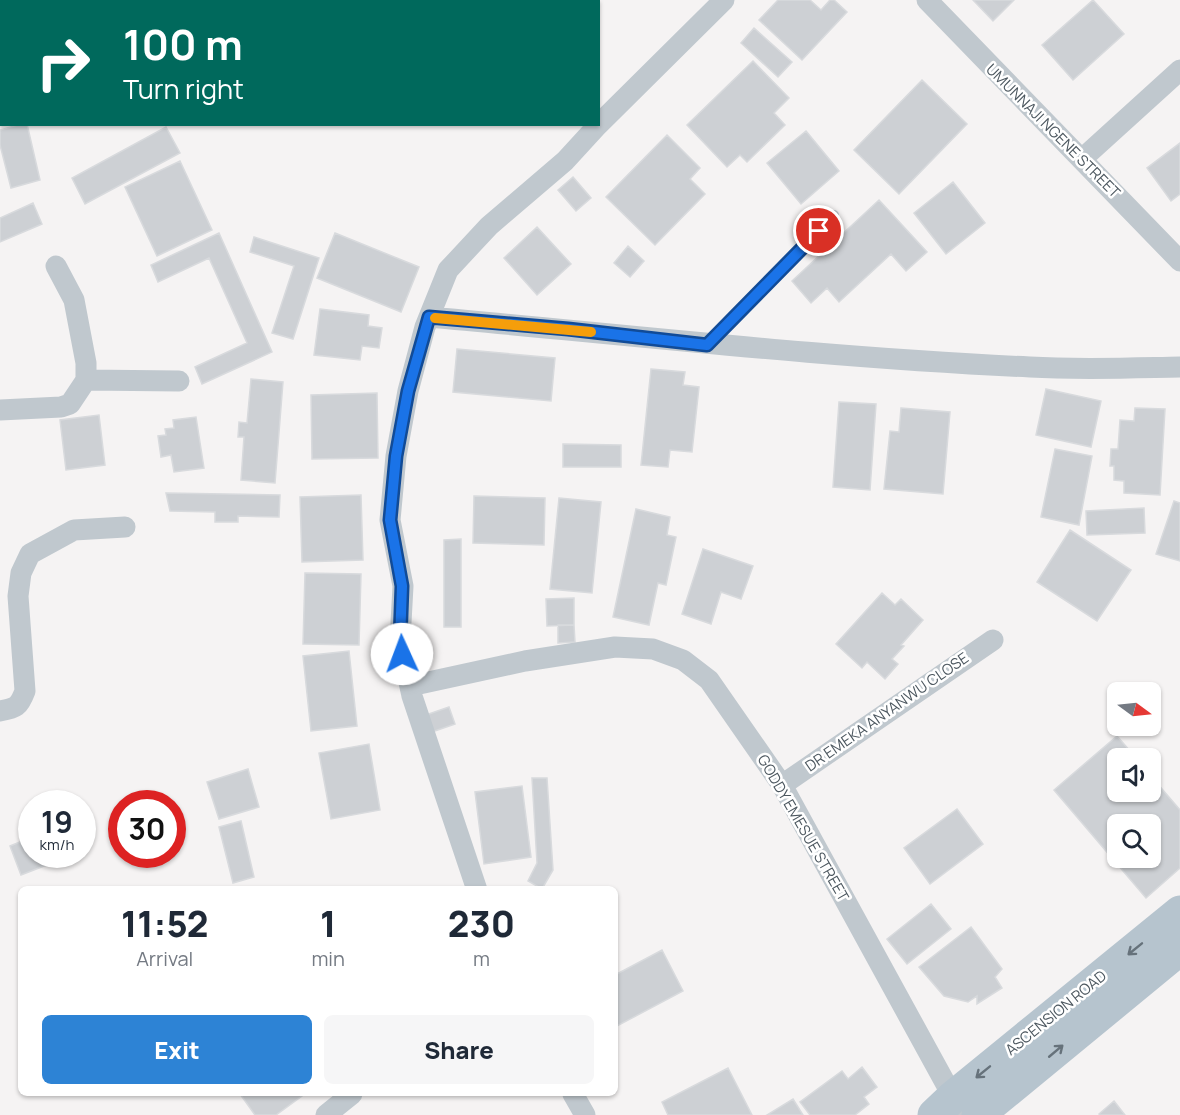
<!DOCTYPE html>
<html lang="en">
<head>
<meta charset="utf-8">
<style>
	body { margin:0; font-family:Manrope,sans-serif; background:#f6f6f7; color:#1f2937; height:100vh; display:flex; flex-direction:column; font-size:22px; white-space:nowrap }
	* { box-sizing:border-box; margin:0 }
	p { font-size:20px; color:#747a83 }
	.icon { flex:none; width:33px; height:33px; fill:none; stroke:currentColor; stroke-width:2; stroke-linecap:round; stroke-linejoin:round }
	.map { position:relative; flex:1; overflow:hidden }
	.panel { position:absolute; left:18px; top:886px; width:600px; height:210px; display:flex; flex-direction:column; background:#fff; border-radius:9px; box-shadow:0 2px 4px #0004 }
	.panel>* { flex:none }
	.guide { position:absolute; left:0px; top:0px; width:600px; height:126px; box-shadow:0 2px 4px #0004; background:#00695c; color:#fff; overflow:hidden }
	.needle { width:39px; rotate:105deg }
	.fabs { position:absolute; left:1107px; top:682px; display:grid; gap:12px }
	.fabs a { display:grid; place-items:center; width:54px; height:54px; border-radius:9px; background:#fff; box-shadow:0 2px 4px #0004; font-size:30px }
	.speed { position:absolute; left:18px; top:790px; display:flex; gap:12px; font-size:30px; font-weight:700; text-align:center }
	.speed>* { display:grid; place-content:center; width:78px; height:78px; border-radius:50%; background:#fff; box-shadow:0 2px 4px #0004; line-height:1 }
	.speed small { font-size:15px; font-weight:400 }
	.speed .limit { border:9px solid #d22; background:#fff; color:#111 }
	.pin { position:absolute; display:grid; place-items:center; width:51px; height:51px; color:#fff; margin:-26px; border:3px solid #fff; border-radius:50%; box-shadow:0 2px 6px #0007 }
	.me { position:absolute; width:66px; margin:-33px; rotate:358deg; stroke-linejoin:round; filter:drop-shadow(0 0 4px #0008) }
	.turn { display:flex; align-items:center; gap:21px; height:126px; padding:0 24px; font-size:27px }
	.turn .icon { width:78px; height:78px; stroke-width:2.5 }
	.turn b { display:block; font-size:42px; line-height:51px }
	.eta { display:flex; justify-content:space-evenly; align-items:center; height:102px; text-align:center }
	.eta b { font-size:36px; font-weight:800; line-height:42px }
	.action { display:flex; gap:12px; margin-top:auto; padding:12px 24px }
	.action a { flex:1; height:69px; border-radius:9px; background:#2d83d5; color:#fff; font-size:24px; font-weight:800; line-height:69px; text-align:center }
	.action a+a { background:#f6f6f7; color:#1f2937 }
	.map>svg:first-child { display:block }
	.building { fill:#cdd0d4; stroke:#d8dadd; stroke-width:1.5; fill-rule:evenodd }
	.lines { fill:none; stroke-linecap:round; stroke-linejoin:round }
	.service { stroke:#c0c8ce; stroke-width:10 }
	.minor { stroke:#c0c8ce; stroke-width:21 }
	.primary { stroke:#b6c4ce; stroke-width:33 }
	.oneway { stroke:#66727b }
	.route-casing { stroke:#114b97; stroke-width:15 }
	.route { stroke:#1a73e8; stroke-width:10 }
	.slow { stroke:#f59e0b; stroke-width:10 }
	.labels { text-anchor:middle; stroke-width:5; stroke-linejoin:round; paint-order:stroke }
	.street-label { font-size:15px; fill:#4c575f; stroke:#fff }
</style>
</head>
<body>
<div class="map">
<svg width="1180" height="1115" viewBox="0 0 1180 1115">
	<rect width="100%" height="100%" fill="#f5f3f3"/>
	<path class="building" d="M414,0H480L413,2Z
		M778,0H810L821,10L830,0H834L847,12L802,60L759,20Z
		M973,0H1014L993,21Z
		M1093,0L1124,34L1073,80L1042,45Z
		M754,28L792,62L778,77L741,43Z
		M753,61L789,98L774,113L785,125L747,162L740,155L727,167L687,125Z
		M922,80L967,124L899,194L854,150Z
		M21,124H27L40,180L11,188L0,145V130Z
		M166,127L180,153L85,204L72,178Z
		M806,131L839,171L801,204L767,163Z
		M667,135L700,168L690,179L705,194L655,245L606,197Z
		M1180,143V194L1171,201L1147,168Z
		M180,161L212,230L157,256L125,187Z
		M573,177L591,198L576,211L558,190Z
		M953,182L985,223L946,254L914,213Z
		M879,200L927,252L906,271L891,254L839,302L827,288L811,303L792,281Z
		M33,203L42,224L0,242V218Z
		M537,227L571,264L537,295L504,258Z
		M219,233L272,352L202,384L195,367L247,343L209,258L158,282L151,265Z
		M335,233L419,267L401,312L317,278Z
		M254,237L319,258L293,339L272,333L294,266L250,252Z
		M628,246L644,261L630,277L614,263Z
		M320,309L369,315L368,326L382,328L379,348L362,346L360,360L314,355Z
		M457,349L555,358L551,401L453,392Z
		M651,369L685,372L683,385L699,387L692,452L670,450L668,467L641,465Z
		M251,379L283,382L275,483L241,480L244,437H238L239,422L247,423Z
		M1046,389L1101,401L1091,447L1036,435Z
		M377,393L378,458L312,459L311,395Z
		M839,402L876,404L870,490L833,487Z
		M901,408L950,412L943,494L884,489L890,431L899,432Z
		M1135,408L1165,409L1160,495L1124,493V481L1114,480V466H1110L1111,449H1118L1120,420L1134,421Z
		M99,415L105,465L66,470L60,420Z
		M196,417L204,468L174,472L171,455L161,457L158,436L166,435L165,429L174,428L173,420Z
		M563,444L621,445V467H563Z
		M1055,449L1092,456L1079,525L1041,517Z
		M166,493L280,495L279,517L238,516V522H215V512L170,511Z
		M361,495L363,560L302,562L300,497Z
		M474,496L545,498L544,545L473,543Z
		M559,498L601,502L592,593L550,589Z
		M1174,501L1180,503V561L1156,554Z
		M1144,508L1145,533L1087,535L1086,511Z
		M636,509L670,517L667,535L676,537L666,585L658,583L649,625L613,617Z
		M1070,530L1131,570L1097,621L1037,582Z
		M461,539V627H444V540Z
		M703,549L753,566L741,599L721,592L711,624L682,614Z
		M305,573L361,574L359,645L303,644Z
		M882,593L895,605L901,599L923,620L901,645L904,646L892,659L898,664L885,679L867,662L862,668L836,644Z
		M574,598V625L547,626L546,599Z
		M558,625H574L575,642L558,643Z
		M349,651L357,726L311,731L303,656Z
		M449,707L455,724L429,733L423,716Z
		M1117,736L1137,759H1118V792H1150V775L1180,810V868L1146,898L1054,790ZM1118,825H1150V858H1118Z
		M369,744L380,810L331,819L319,753Z
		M248,769L259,807L219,819L207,782Z
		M532,778H547L553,870L542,889L528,881L537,863Z
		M522,786L531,857L484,864L475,792Z
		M957,809L983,844L930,884L904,848Z
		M241,821L254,877L233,883L219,827Z
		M32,837V855H60L62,859L21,875L10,846Z
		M931,904L951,929L907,964L887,939Z
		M971,927L1002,969L995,977L1002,988L977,1004V996L968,1002L944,996L919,967Z
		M662,950L683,991L615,1027V975Z
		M862,1067L877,1087L864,1097L869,1104L855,1115H810L800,1102L842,1071L848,1079Z
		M728,1068L752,1115H668L662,1102Z
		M240,1094H301L302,1096L276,1115H255Z
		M793,1099L803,1115H767Z
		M1114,1101L1125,1115H1100L1099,1114Z"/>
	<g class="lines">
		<path class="service" d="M709,342L834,215"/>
		<path class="minor" d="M110,0L111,2
			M927,0L1180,261
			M168,2L172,0
			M0,97L2,96
			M1082,159L1180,70
			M429,317C629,335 829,358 1030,367C1080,370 1130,368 1180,367
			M86,380L179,381
			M0,410L61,407L70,404L86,380V363L74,300L56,266
			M410,686L525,661L615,647L653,649L683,660L709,680L782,785L953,1097L960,1105
			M0,711C16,708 19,707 25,691L18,596L21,573L30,554L74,530L125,527
			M782,785L993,640
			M477,890L412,696L400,641L403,586L390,520L396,456L408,391L425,327L448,270L489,226L565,161L598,125L724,0
			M573,1094L585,1115
			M326,1115L352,1094"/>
		<path class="primary" d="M934,1115L953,1097L1180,912
			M978,1115L1180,949"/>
	</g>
	<defs><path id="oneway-shaft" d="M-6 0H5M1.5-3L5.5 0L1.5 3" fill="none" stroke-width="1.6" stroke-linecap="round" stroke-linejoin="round" transform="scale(1.5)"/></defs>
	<g class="oneway">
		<use href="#oneway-shaft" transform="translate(1135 949) rotate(141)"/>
		<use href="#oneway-shaft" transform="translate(1056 1051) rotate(-40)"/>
		<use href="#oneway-shaft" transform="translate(983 1072) rotate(141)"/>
	</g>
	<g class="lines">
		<defs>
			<path id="route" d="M402,654L400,641L402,586L390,520L396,456L408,391L429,317L568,329L707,345L819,231"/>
		</defs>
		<use href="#route" class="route-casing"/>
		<use href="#route" class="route"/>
		<path class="slow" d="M435,318L591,332"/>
	</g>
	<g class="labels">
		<g class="street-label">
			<text transform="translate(1053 131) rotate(45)" y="5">UMUNNAJI NGENE STREET</text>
			<text transform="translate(887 712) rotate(-35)" y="5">DR EMEKA ANYANWU CLOSE</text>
			<text transform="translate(803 828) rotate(60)" y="5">GODDY EMESUE STREET</text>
			<text transform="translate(1056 1013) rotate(-39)" y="5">ASCENSION ROAD</text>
		</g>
	</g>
</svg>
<div class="fabs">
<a><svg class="needle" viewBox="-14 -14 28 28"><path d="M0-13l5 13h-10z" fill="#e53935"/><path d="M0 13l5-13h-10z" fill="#747a83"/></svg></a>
<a><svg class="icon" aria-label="sound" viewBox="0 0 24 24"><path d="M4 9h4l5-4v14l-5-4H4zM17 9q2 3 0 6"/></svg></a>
<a><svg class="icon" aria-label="search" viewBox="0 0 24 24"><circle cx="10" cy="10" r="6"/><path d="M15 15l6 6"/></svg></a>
</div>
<div class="speed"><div>19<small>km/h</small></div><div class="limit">30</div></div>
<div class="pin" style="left:819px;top:231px;background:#d93025"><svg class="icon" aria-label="arrive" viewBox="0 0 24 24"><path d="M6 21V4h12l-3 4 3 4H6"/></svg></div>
<svg class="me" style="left:402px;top:654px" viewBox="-20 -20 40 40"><circle r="19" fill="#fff"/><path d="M0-13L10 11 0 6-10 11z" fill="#1a73e8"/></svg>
<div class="guide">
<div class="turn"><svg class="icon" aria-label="right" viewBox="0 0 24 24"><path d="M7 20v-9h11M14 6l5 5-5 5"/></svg><div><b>100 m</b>Turn right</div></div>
</div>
<section class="panel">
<div class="eta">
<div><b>11:52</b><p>Arrival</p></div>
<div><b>1</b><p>min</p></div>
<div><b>230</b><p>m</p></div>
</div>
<div class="action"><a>Exit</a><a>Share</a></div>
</section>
</div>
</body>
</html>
